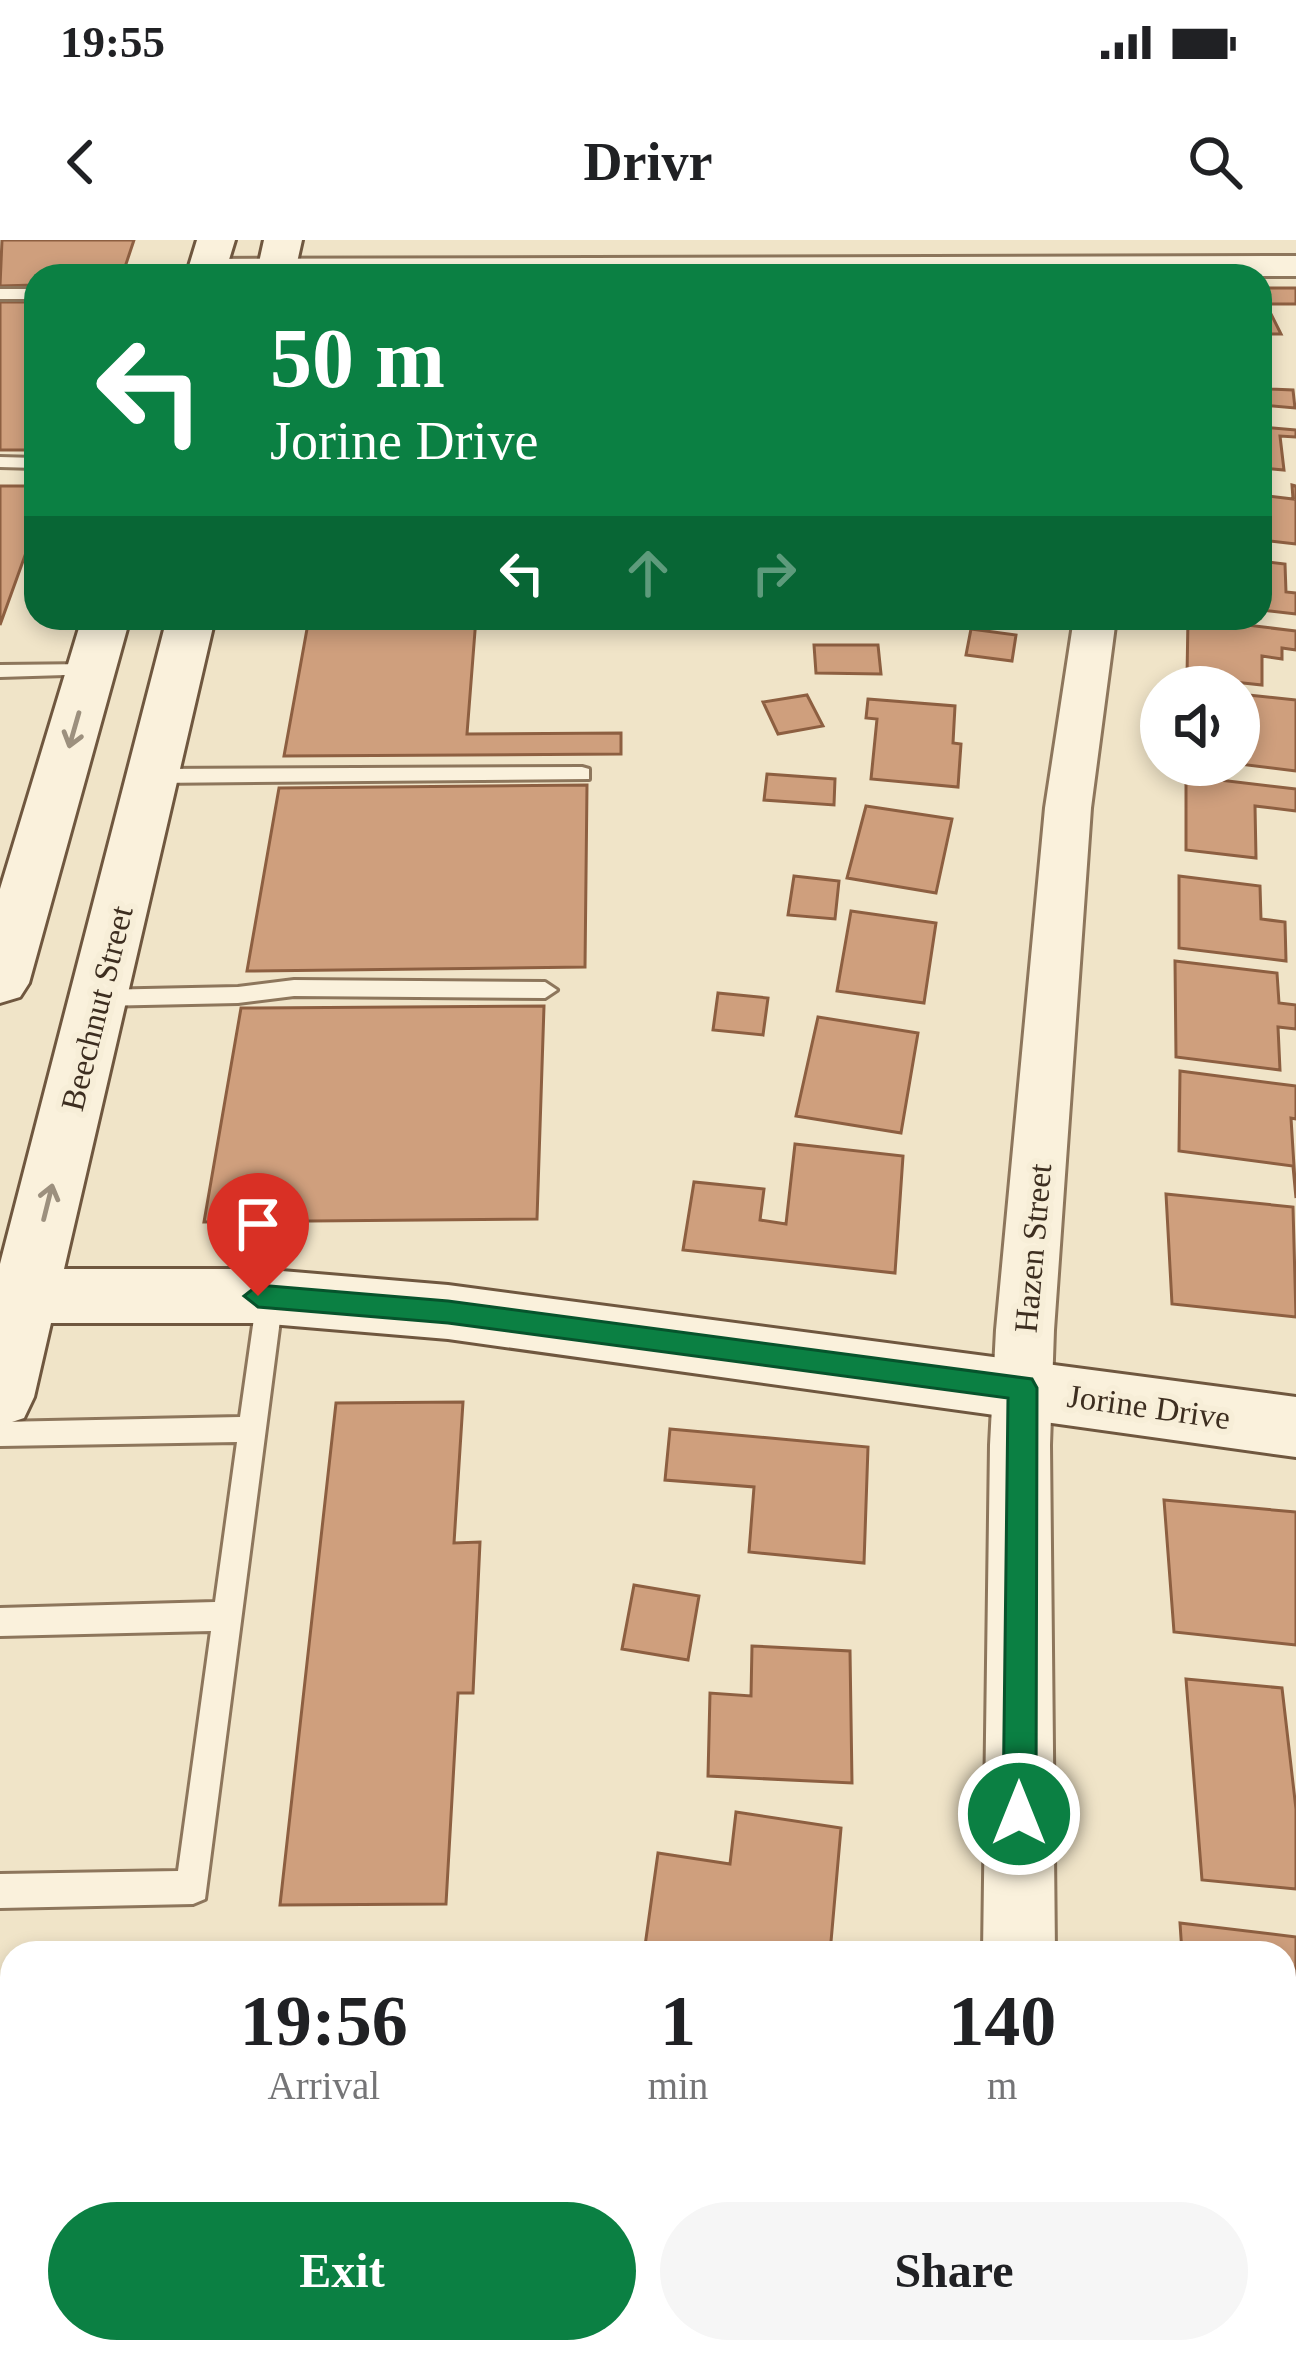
<!DOCTYPE html>
<html lang="en">
<head>
<meta charset="utf-8">
<style>
	body { margin:0; font-family:"Times New Roman",serif; background:#f6f6f6; color:#202124; height:100vh; display:flex; flex-direction:column; font-size:45px; white-space:nowrap }
	* { box-sizing:border-box; margin:0 }
	p { font-size:39px; color:#757577 }
	.icon { flex:none; width:66px; height:66px; fill:none; stroke:currentColor; stroke-width:2; stroke-linecap:round; stroke-linejoin:round }
	.map { position:relative; flex:1; overflow:hidden }
	.drawer { position:absolute; left:0px; top:1701px; width:1296px; height:423px; display:flex; flex-direction:column; background:#fff; border-radius:36px 36px 0 0; box-shadow:0 6px 18px #0003 }
	.drawer>* { flex:none }
	.top-card { position:absolute; left:24px; top:24px; width:1248px; height:366px; border-radius:36px; box-shadow:0 6px 18px #0003; background:#0b8043; color:#fff; overflow:hidden }
	.fabs { position:absolute; left:1140px; top:426px; display:grid; gap:24px }
	.fabs a { display:grid; place-items:center; width:120px; height:120px; border-radius:50%; background:#fff; box-shadow:0 6px 18px #0003; font-size:60px }
	.pin { position:absolute; display:grid; place-items:center; width:102px; height:102px; color:#fff; margin:-123px -51px; border-radius:50% 50% 50% 0; rotate:-45deg; box-shadow:0 0 12px #0007 }
	.pin .icon { rotate:45deg }
	.me { position:absolute; width:132px; margin:-66px; rotate:0deg; stroke-linejoin:round; filter:drop-shadow(0 0 9px #0008) }
	.turn { display:flex; align-items:center; gap:42px; height:252px; padding:0 48px; font-size:54px }
	.turn .icon { width:156px; height:156px; stroke-width:2.5 }
	.turn b { display:block; font-size:84px; line-height:102px }
	.lanes { display:flex; align-items:center; height:114px; padding:0 48px; background:#0003; justify-content:center; gap:60px; direction:ltr }
	.lanes .off { opacity:.35 }
	.eta { display:flex; justify-content:space-evenly; align-items:center; height:204px; text-align:center }
	.eta b { font-size:72px; font-weight:800; line-height:84px }
	.action { display:flex; gap:24px; margin-top:auto; padding:24px 48px }
	.action a { flex:1; height:138px; border-radius:72px; background:#0b8043; color:#fff; font-size:48px; font-weight:800; line-height:138px; text-align:center }
	.action a+a { background:#f6f6f6; color:#202124 }
	.status { display:flex; justify-content:space-between; align-items:center; height:84px; padding:0 60px; background:#fff; direction:ltr }
	.status svg { height:33px; fill:currentColor }
	header { display:flex; justify-content:space-between; align-items:center; height:156px; padding:0 48px; background:#fff; font-size:54px; font-weight:800 }
	.map>svg:first-child { display:block }
	.building { fill:#cf9f7d; stroke:#8d5f41; stroke-width:3 }
	.lines { fill:none; stroke-linecap:round; stroke-linejoin:round }
	.lane-casing { stroke:#8d765c; stroke-width:6 }
	.street-casing { stroke:#8d765c; stroke-width:6 }
	.secondary-casing { stroke:#6f573f; stroke-width:6 }
	.lane { fill:#faf1dc; fill-rule:evenodd }
	.street { fill:#faf1dc; fill-rule:evenodd }
	.secondary { fill:#faf1dc; fill-rule:evenodd }
	.oneway { stroke:#9c907e }
	.route { fill:#0b8043; stroke:#07532c; stroke-width:3 }
	.labels { text-anchor:middle; stroke-width:12; stroke-linejoin:round; paint-order:stroke }
	.street-label { font-size:33px; fill:#3d2e20; stroke:#f7eed8 }
</style>
</head>
<body>
<div class="status"><b>19:55</b><svg viewBox="0 0 49 12"><path d="M0 12V9h3v3zM5 12V6h3v6zM10 12V3h3v9zM15 12V0h3v12zM26 1h20v11H26zM47 4h2v5h-2z"/></svg></div>
<header><svg class="icon" aria-label="back" viewBox="0 0 24 24"><path d="M15 5l-7 7 7 7"/></svg>Drivr<svg class="icon" aria-label="search" viewBox="0 0 24 24"><circle cx="10" cy="10" r="6"/><path d="M15 15l6 6"/></svg></header>
<div class="map">
<svg width="1296" height="2122" viewBox="0 0 1296 2122">
	<rect width="100%" height="100%" fill="#f0e4c8"/>
	<path class="building" d="M2,0H134L123,33L117,36H36V45L0,46Z
		M1260,48H1296V64H1266L1281,94H1260Z
		M0,62H36V210H0Z
		M1260,123H1265L1269,149L1293,150L1295,168L1260,165Z
		M1260,187L1296,190V197L1280,196L1284,230L1260,228Z
		M1292,245L1296,246V304L1260,300V255L1293,259Z
		M0,246H36V285L0,385Z
		M1260,321L1285,324L1286,352L1296,353V374L1260,370Z
		M309,378H476L467,494L621,493V514L284,516Z
		M953,378H1019L1017,388Z
		M1188,378L1296,391V410L1282,408V419L1262,416V445L1187,437Z
		M971,389L1016,395L1012,421L966,415Z
		M814,405H878L881,434L816,433Z
		M1239,454L1296,460V531L1239,524Z
		M807,455L823,486L778,494L763,462Z
		M868,459L955,466L953,503L961,504L958,547L871,539L877,479L866,478Z
		M767,534L835,539L834,565L764,560Z
		M1186,536L1296,549V571L1255,566L1256,618L1186,610Z
		M587,545L585,727L247,731L279,548Z
		M866,566L952,579L936,653L847,638Z
		M794,636L839,641L835,679L788,675Z
		M1179,636L1260,646L1261,679L1285,682L1286,721L1179,708Z
		M851,671L936,683L924,763L837,751Z
		M1175,721L1277,733L1279,763L1296,765V789L1278,787L1280,830L1176,817Z
		M718,753L768,758L763,795L713,790Z
		M544,766L537,979L204,982L241,768Z
		M818,777L918,793L901,893L796,876Z
		M1180,831L1296,846V879L1291,878L1296,958L1293,926L1179,911Z
		M795,904L903,916L895,1033L683,1010L694,942L764,949L760,980L786,984Z
		M1166,954L1293,967L1296,1077L1172,1064Z
		M463,1162L454,1303L480,1302L473,1453H458L446,1664L280,1665L336,1163Z
		M670,1189L868,1207L864,1323L749,1312L754,1247L665,1240Z
		M1164,1260L1296,1272V1405L1174,1392Z
		M634,1345L699,1356L688,1420L622,1409Z
		M752,1406L850,1411L852,1543L708,1536L710,1453L751,1456Z
		M1186,1439L1282,1448L1296,1569V1649L1202,1640Z
		M736,1572L841,1588L830,1713H644L658,1613L730,1624Z
		M1180,1683L1296,1697V1874L1284,1872V1713H1182Z
		M1284,1990L1296,1991V2122H1206L1205,2112H1284Z
		M12,2096V2112H370L369,2122H8Z
		M620,2112H808L807,2122H619Z"/>
	<g class="lines">
		<defs>
			<path id="lane" d="M0,49H36V59H0Z
				M0,217L36,218V228L0,227Z
				M91,424L98,426V434L0,437V425Z
				M582,527L589,529V539L153,543L142,536L153,529Z
				M294,740L545,742L557,750L545,758L294,756L238,763L98,766L86,758L98,750L238,747Z
				M270,1046L280,1049L283,1057L205,1659L193,1664L0,1668V1634L178,1631L211,1391L0,1396V1368L215,1362L237,1202L0,1206V1182L240,1177L257,1057L260,1049Z
				M0,1772H12V1808H0Z"/>
			<path id="street" d="M1296,16V36H195L191,29L207,19Z
				M1074,378H1116L1091,568L1054,1090L1050,1205L1055,1713H983L990,1205L996,1090L1045,568Z
				M977,2112H1059V2122H977Z"/>
			<path id="secondary" d="M197,0H235L224,36H186Z
				M264,0H302L294,36H256Z
				M82,378H130L29,743L20,757L0,763V649Z
				M167,378H215L64,1029H258L448,1045L1296,1157V1217L448,1099L258,1083H51L34,1157L24,1178L0,1186V1024Z"/>
		</defs>
		<use href="#lane" class="lane-casing"/>
		<use href="#street" class="street-casing"/>
		<use href="#secondary" class="secondary-casing"/>
		<use href="#lane" class="lane"/>
		<use href="#street" class="street"/>
		<use href="#secondary" class="secondary"/>
	</g>
	<defs><path id="oneway-shaft" d="M-6 0H5M1.5-3L5.5 0L1.5 3" fill="none" stroke-width="1.6" stroke-linecap="round" stroke-linejoin="round" transform="scale(3)"/></defs>
	<g class="oneway">
		<use href="#oneway-shaft" transform="translate(74 490) rotate(106)"/>
		<use href="#oneway-shaft" transform="translate(48 962) rotate(-76)"/>
	</g>
	<path class="route" d="M258,1045L448,1061L1032,1139L1037,1148L1036,1574L1031,1586L1019,1591L1008,1586L1003,1574L1008,1158L448,1083L258,1067L244,1056Z"/>
	<g class="labels">
		<g class="street-label">
			<text transform="translate(96 768) rotate(-76)" y="12">Beechnut Street</text>
			<text transform="translate(1032 1008) rotate(-85)" y="12">Hazen Street</text>
			<text transform="translate(1149 1166) rotate(8)" y="12">Jorine Drive</text>
		</g>
	</g>
</svg>
<div class="fabs">
<a><svg class="icon" aria-label="sound" viewBox="0 0 24 24"><path d="M4 9h4l5-4v14l-5-4H4zM17 9q2 3 0 6"/></svg></a>
</div>
<div class="pin" style="left:258px;top:1056px;background:#d93025"><svg class="icon" aria-label="arrive" viewBox="0 0 24 24"><path d="M6 21V4h12l-3 4 3 4H6"/></svg></div>
<svg class="me" style="left:1019px;top:1574px" viewBox="-20 -20 40 40"><circle r="17" fill="#0b8043" stroke="#fff" stroke-width="3"/><path d="M0-11L8 9 0 5-8 9z" fill="#fff"/></svg>
<div class="top-card">
<div class="turn"><svg class="icon" aria-label="left" viewBox="0 0 24 24"><path d="M17 20v-9H6M10 6l-5 5 5 5"/></svg><div><b>50 m</b>Jorine Drive</div></div>
<div class="lanes"><svg class="icon" aria-label="left" viewBox="0 0 24 24"><path d="M17 20v-9H6M10 6l-5 5 5 5"/></svg><svg class="icon off" aria-label="ahead" viewBox="0 0 24 24"><path d="M12 20V5M6 11l6-6 6 6"/></svg><svg class="icon off" aria-label="right" viewBox="0 0 24 24"><path d="M7 20v-9h11M14 6l5 5-5 5"/></svg></div>
</div>
<section class="drawer">
<div class="eta">
<div><b>19:56</b><p>Arrival</p></div>
<div><b>1</b><p>min</p></div>
<div><b>140</b><p>m</p></div>
</div>
<div class="action"><a>Exit</a><a>Share</a></div>
</section>
</div>
</body>
</html>
